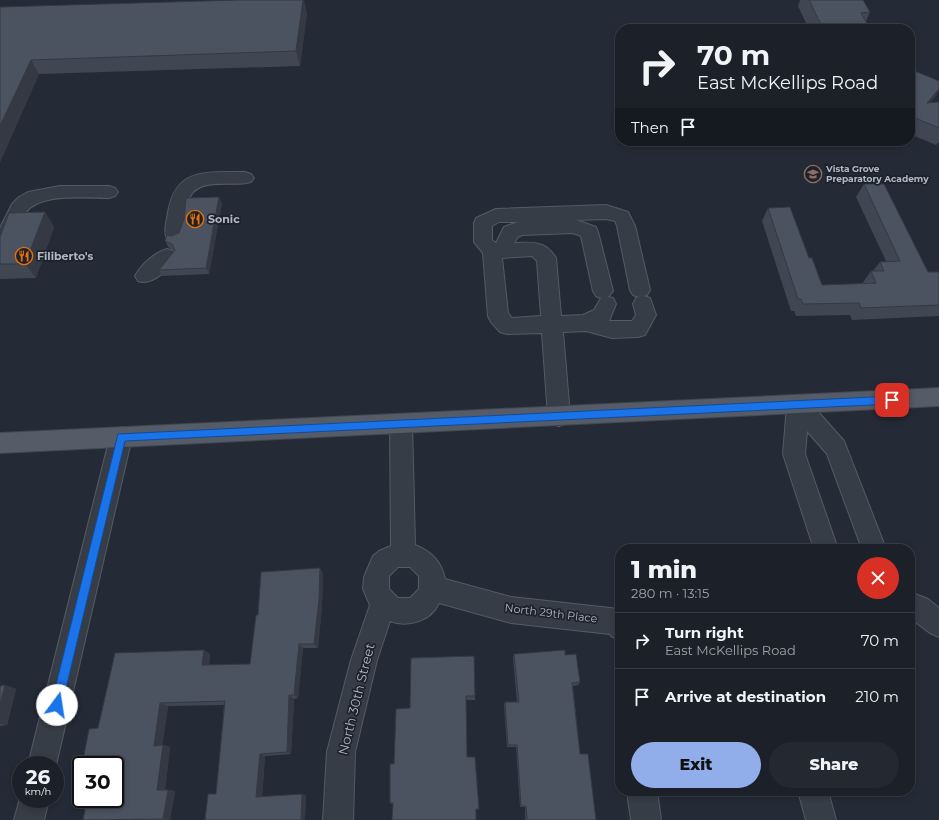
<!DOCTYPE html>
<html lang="en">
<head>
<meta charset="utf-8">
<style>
	body { margin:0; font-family:Montserrat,sans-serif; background:#242831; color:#f1f3f6; height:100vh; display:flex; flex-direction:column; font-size:15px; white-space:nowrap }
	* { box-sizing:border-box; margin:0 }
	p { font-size:13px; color:#a0a3a8 }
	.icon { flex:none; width:22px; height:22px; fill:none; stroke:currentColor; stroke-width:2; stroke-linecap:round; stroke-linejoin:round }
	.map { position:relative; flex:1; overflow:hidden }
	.side { position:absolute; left:615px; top:544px; width:300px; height:252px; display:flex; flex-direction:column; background:#1b2029; border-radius:16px; box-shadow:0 2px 6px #0003,0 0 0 1px #393e46 }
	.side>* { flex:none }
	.top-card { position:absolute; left:615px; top:24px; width:300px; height:122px; border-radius:16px; box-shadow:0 2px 6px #0003,0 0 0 1px #393e46; background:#1b2029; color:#f1f3f6; overflow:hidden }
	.speed { position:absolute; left:12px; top:756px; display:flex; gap:8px; font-size:20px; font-weight:700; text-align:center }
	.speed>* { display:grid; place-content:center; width:52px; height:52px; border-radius:50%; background:#1b2029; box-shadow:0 2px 6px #0003,0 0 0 1px #393e46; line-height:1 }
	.speed small { font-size:10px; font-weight:400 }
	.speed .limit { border:2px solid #111; border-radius:6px; background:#fff; color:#111 }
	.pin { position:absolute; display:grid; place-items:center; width:34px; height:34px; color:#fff; margin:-17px; border-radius:8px; box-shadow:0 2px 6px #0006 }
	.me { position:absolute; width:44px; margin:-22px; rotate:14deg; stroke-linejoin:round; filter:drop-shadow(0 0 3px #0008) }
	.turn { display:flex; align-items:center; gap:14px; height:84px; padding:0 16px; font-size:18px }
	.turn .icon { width:52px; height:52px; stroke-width:2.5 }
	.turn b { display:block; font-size:28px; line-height:34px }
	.then { display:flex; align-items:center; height:38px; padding:0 16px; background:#0003; gap:8px; font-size:15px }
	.round { display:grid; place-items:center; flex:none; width:42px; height:42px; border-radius:21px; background:#242831 }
	.headline { display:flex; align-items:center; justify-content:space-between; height:68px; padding:0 16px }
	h1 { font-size:24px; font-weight:800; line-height:30px }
	.button { display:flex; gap:8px; margin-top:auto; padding:8px 16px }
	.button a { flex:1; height:46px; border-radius:24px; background:#91aeea; color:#111; font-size:16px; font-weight:800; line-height:46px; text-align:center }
	.button a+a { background:#242831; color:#f1f3f6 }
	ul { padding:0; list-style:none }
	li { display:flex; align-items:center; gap:12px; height:56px; padding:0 16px; border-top:1px solid #393e46 }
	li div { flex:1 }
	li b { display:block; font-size:15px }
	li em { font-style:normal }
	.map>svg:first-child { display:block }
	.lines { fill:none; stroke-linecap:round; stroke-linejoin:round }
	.minor-casing { stroke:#555b65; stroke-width:2 }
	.major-casing { stroke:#414650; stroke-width:2 }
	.minor { fill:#373d47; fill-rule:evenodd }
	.major { fill:#555c67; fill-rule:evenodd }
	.wall { fill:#404753 }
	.shaded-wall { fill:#343943 }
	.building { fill:#4b5260; stroke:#343943 }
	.route { fill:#1a73e8; stroke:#114b97 }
	.labels { text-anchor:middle; stroke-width:3.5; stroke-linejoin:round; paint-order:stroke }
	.far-poi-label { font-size:9px; font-weight:bold; fill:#b2b8c3; stroke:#1d222c; text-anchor:start }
	.poi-label { font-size:11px; font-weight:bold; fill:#b2b8c3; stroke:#1d222c; text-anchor:start }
	.street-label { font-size:11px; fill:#b2b8c3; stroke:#1d222c }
	.near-street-label { font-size:13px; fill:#b2b8c3; stroke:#1d222c }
</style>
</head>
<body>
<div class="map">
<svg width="939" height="820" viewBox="0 0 939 820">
	<rect width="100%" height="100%" fill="#242b37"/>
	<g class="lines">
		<defs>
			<path id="minor" d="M245,172L251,174L254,178L251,182C231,188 195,175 188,202C186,214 187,228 181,239L174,241L167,239C163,231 167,221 168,212C176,166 208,173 245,172Z
				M60,186H109L115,188L118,192L115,196L109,198C86,198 37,192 24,215C16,228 14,244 7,258L0,260V228L12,204L19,197L28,192Z
				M606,205L628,212L635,226L650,290L647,295L644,296L650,298L656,315L645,335L638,337L612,338L586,331L563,332L570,416L567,423L559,426L551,423L548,416L542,333L507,334L500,332L491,322L488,316L483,253L474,242V223L476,218L496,209ZM606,219L615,221L617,226L630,290L633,295L639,297L636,298L633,304L636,315L632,321H609L616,304L613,298L608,297L613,291L598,232L596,227L576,220ZM499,222H518L504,227L496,243L492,240V226ZM573,233L581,236L593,291L596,296L601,298L594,310L583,315L561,316L556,258C546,241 532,242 514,243L518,237L522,235ZM532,256L537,261L541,316L512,318L508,313L502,258Z
				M167,249L174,251L177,256C170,268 153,286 138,281L135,276C141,265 155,252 167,249Z
				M798,396L806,398L844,441L886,549H862L827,454L807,431L805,454L838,549H814L783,454L787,405L790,398Z
				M401,414L409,417L412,424L415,545C432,552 441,561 445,579L511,597L619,609L620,640L611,636L610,634L511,623L439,603C431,621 408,628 390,621L377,660L355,752L353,820H323L327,752L351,660L370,605L363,589L364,577L373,556L379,551L391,546L390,424L393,417ZM398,567H410L419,576V589L410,598H398L389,589V576Z
				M121,427L129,430L132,437L56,765L55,768V765H28L110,437L113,430Z
				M910,592L928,599L939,608V637L930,633L910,618Z
				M627,791H657L661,820H631Z
				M798,791H828L836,820H806Z
				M21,795V799H49L44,820H14Z"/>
			<path id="major" d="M939,388V406L0,453V433Z"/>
		</defs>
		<use href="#minor" class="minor-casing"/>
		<use href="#major" class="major-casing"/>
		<use href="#minor" class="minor"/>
		<use href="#major" class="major"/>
	</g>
	<path class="wall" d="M800,0H863L870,12L866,21L870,29H809L798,6Z
		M0,7L307,13L300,66L39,74L0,162Z
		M910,69L935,97L930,102H939V142L936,145L910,134Z
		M864,184L928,272H939V316L852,320L850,315L796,316L794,311H791L762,221L768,208L809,258L822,285L862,284L871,271H873L880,262L886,261L856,197Z
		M222,203L209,274L162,276L159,270L175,250L169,248L165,241L171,236L179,233Z
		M45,212L54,227L36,278L0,279V237Z
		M323,573L322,606L318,648H303L298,698L294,699L291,754L265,756L262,797L306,795L305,820H205L216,794L224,705L168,706L162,745L170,747L165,790L175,791L170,820H83L115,799L98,728L210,654L209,665L250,664L258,615Z
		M514,654L565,655L580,682L578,685L573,686L580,754L596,820H525V807H520L516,747H507L504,705L505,702H517L513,658Z
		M411,658L475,696V700H466L467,757L478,809L393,804L390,803L394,764L410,708Z
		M5,685L16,689L7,725L0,726V686Z"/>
	<path class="shaded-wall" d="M303,0H304L307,13L300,66L296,51Z
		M31,60L39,74L0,162V126Z
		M939,89V91L935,97L918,117L927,103Z
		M219,197L222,203L209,274L206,268Z
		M45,212L54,227L36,278L25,264Z
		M320,568L323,573L322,606L318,648L314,644Z
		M299,644L303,648L298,698L294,695Z
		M204,650L210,654L208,669L202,665Z
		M5,685L16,689L7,725L0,724V705Z
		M289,695L294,699L291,754L287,752Z
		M160,703L168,706L162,749L154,746Z
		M163,745L170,747L165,791L157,790Z
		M260,754L265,756L262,798L256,797Z
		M168,790L175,791L170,820L163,819Z
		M302,794L306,795L305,820H301Z"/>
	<path class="building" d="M238,0H303L296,51L31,60L0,126V7Z
		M809,0H863L870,12L861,13L870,29H823Z
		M910,69L939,81V89L927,103L939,102V128L913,117L910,118Z
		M864,184H884L928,272H939V305L861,308L859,303L803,304L801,299H798L768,208L790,207L809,258H812L822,285L876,283L871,271H884L880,262L900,261Z
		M219,197L206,268L159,270L175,250L172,244L165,241L167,235L171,236L179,233L184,219L186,198Z
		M45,212L25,264H0V237L9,213Z
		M320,568L319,600L314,644H299L294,695H289L287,752L260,754L256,797L302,794L301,820H205L208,794H216L225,701L160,703L154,746L163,745L157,790H168L163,819L83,820L87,799H115V765H82L89,729L98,728L115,653L204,650L202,665L250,664L256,615H258L261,572Z
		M565,650V655L576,654L580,682L572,683L580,754H588L596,820H527L526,806H521L517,745H508L505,702H519L514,654Z
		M474,656L475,696H466L467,757H475L479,809H476V820H392L393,803H390V764H394L396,709L410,708L411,658Z
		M5,685L0,705V686Z"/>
	<path class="route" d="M892,396L897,400L892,404L125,441L62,705L61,709L57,711L53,709L51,705L118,434Z"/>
	<defs>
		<symbol id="school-ring" viewBox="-11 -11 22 22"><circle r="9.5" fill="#1d222c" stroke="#8d6e63" stroke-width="1.5"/><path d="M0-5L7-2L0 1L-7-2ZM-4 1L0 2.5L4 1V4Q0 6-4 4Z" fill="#8d6e63"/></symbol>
		<symbol id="restaurant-ring" viewBox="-11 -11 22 22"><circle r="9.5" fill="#1d222c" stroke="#e8710a" stroke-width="1.5"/><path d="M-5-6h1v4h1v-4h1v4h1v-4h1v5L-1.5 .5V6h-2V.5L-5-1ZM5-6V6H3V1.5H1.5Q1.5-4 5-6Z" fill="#e8710a"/></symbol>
	</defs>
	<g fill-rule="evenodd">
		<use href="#school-ring" x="803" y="164" width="20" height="20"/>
		<use href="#restaurant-ring" x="185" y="209" width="20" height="20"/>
		<use href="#restaurant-ring" x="14" y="246" width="20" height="20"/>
	</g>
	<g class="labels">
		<g class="far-poi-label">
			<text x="826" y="172">Vista Grove<tspan x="826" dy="10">Preparatory Academy</tspan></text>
		</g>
		<g class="poi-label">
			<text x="208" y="223">Sonic</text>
			<text x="37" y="260">Filiberto's</text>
		</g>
		<g class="street-label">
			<text transform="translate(551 613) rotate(7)" y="4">North 29th Place</text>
		</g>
		<g class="near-street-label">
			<text transform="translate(356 699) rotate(-76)" y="5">North 30th Street</text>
		</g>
	</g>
</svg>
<div class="speed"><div>26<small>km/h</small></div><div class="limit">30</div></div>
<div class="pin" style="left:892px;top:400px;background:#d93025"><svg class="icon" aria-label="arrive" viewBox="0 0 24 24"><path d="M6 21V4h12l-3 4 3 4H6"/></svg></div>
<svg class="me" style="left:57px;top:705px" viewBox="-20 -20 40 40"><circle r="19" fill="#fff"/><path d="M0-13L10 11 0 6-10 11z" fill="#1a73e8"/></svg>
<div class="top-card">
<div class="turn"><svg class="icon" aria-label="right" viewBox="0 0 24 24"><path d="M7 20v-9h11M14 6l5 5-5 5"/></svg><div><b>70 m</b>East McKellips Road</div></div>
<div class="then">Then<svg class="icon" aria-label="arrive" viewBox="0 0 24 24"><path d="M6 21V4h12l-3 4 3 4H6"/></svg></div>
</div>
<section class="side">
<div class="headline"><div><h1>1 min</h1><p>280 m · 13:15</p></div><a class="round" style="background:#d93025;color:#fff"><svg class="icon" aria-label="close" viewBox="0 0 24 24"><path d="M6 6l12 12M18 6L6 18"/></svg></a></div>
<ul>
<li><svg class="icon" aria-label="right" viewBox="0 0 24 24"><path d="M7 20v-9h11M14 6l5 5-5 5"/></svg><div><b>Turn right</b><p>East McKellips Road</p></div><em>70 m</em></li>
<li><svg class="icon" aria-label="arrive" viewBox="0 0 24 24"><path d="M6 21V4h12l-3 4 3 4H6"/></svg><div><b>Arrive at destination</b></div><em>210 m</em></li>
</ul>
<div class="button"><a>Exit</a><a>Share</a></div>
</section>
</div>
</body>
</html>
